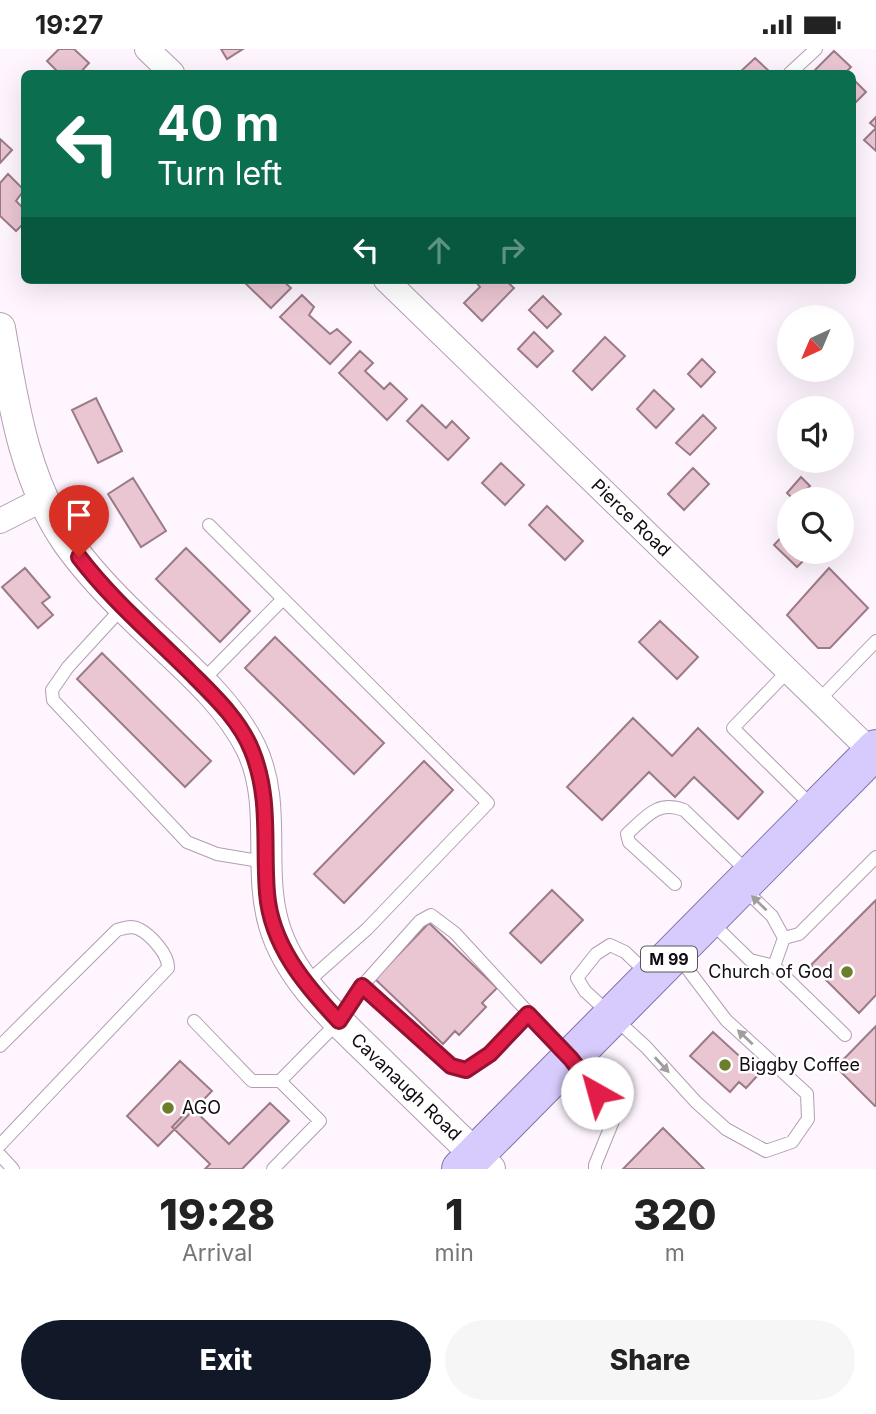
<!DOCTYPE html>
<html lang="en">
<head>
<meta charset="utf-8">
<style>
	body { margin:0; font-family:Inter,sans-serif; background:#f6f6f6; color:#222; height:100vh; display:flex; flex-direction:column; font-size:26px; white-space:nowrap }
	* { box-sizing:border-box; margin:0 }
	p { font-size:23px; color:#767676 }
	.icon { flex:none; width:38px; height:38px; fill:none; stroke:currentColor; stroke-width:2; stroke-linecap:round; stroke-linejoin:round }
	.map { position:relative; height:1120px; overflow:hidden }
	.side { display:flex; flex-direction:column; background:#fff; flex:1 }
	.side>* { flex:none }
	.guide { position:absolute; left:21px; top:21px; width:835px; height:214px; border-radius:10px; box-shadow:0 7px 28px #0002; background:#0b6e4f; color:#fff; overflow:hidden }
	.needle { width:46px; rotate:224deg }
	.fabs { position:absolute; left:777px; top:256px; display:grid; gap:14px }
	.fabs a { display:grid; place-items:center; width:77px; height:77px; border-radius:50%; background:#fff; box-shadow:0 7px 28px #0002; font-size:35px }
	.pin { position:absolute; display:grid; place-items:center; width:60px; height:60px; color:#fff; margin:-72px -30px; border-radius:50% 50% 50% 0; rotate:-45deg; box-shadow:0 0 7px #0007 }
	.pin .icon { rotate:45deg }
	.me { position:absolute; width:77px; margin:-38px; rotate:322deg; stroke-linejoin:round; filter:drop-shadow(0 0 5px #0008) }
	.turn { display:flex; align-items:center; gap:24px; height:147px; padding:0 21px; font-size:32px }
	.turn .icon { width:91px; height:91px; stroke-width:2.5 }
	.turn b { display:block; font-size:49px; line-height:60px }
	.lanes { display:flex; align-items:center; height:66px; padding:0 21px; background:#0003; justify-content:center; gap:35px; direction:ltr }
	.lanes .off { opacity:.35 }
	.eta { display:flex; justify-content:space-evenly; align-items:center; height:119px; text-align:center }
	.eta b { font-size:42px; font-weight:800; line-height:49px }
	.cta { display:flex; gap:14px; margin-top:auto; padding:14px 21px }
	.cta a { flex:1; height:80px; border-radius:42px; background:#111827; color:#fff; font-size:28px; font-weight:800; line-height:80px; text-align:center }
	.cta a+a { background:#f6f6f6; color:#222 }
	.status { display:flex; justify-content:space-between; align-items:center; height:49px; padding:0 35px; background:#fff; direction:ltr }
	.status svg { height:19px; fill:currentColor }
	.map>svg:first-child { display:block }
	.building { fill:#eac6d2; stroke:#9b7b86; stroke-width:2 }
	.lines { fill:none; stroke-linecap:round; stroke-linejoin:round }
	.service-casing { stroke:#b39cb4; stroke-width:14 }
	.minor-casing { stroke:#b39cb4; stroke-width:26 }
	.tertiary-casing { stroke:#b39cb4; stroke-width:32 }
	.primary-casing { stroke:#8172aa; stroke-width:40 }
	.service { stroke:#fff; stroke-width:12 }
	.minor { stroke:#fff; stroke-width:24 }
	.tertiary { stroke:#fff; stroke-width:30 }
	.primary { stroke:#d7cbfd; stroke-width:38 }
	.oneway { fill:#a19da1 }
	.route-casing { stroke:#92132f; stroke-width:18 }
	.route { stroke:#e11d48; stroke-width:12 }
	.poi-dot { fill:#6d7d2b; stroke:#fff; stroke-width:2.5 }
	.labels { text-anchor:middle; stroke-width:5; stroke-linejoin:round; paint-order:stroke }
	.shield { fill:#fff; stroke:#5a545a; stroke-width:2 }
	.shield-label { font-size:16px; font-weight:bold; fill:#130b13 }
	.street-label { font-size:18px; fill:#130b13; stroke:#fff }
	.poi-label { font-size:18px; fill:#130b13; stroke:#fff; text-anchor:start }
</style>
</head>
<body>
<div class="status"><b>19:27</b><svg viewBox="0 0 49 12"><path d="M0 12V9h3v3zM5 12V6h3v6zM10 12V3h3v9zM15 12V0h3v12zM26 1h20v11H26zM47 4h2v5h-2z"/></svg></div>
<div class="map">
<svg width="876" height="1120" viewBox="0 0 876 1120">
	<rect width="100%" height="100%" fill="#fff5ff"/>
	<path class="building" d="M59,0H74L89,14L80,24H59L47,12Z
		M221,0H243L227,10Z
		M834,2L851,18L845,24H812Z
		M755,9L771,24H739Z
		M852,29L866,43L852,57Z
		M876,68V102L864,91L876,79L870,74Z
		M0,90L12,101L0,114Z
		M8,125L24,141L16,152L24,160V174L16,182L0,167V134Z
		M242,231H282L291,239L271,259Z
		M478,231H505L514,239L482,272L464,254L480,238L476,233Z
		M302,246L314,258L309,266L330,285L337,280L351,293L330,315L280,268Z
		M543,247L561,265L547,279L529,261Z
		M534,283L553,302L537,318L518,300Z
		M605,288L625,307L592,341L573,322Z
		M360,302L373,314L365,322L384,340L390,334L407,350L387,371L339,324Z
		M702,310L715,323L701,338L688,325Z
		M654,341L674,360L656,379L637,360Z
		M96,349L122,402L98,414L72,361Z
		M422,356L446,379L452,372L469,389L448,411L407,372Z
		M703,366L716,379L690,406L676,394Z
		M501,414L524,436L505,456L482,434Z
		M693,419L709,435L684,461L668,445Z
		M801,428L810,437L805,442L813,450H793L787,444Z
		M133,429L166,482L141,498L108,445Z
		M547,457L583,492L565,511L529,476Z
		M789,480V502H813L797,518L774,496Z
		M186,499L250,562L220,593L156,530Z
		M25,519L50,548L42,554L53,566L38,579L2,538Z
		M829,519L868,559L830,599H818L787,566Z
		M660,572L698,608L677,630L639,593Z
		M275,588L384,694L354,725L245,619Z
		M102,604L211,712L185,738L77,630Z
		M633,669L672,707L698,679L763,743L738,770L694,728L675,748L649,723L602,771L567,738Z
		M424,712L453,741L344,854L314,825Z
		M552,841L583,871L541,914L510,884Z
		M876,851V946L859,964L811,916Z
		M429,874L497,939L482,954L486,958L459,986L455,982L443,995L375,930Z
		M876,977V1057H875L836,1018Z
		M713,983L759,1025L746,1039L739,1033L730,1043L690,1007Z
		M180,1012L212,1042L158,1097L127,1067Z
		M270,1054L289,1072L242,1120H205L210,1115L172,1078L191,1058L229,1095Z
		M663,1079L704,1120H623Z"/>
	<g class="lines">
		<defs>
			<path id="service" d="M790,24L816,0
				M209,476L488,754L367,880L305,935
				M123,558L68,618L52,641L53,651L187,793L217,805L265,813
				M789,621L733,679L812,757
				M202,632L283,550
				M819,651L876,592
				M675,835L629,793L627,785C646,768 657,751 684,761L749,824
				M744,840L772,867L784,889L774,917
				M711,873L750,911L774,917L845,986
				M784,889L799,885L876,808
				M648,925L625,903L610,896L596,905L577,929L585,942L646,998L696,1053L726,1080L766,1102L792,1093L808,1070L807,1045L726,971L677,906
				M362,937L451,1017L466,1021L490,1005L528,965
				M194,972L252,1032H280
				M0,997L117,881C124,879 132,876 139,880C151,886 169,906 168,919L0,1096
				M0,1106L13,1120
				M273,1120L320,1072L280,1032L339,972L362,937L420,872L431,866L455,884L571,1010L615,1067L595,1116V1120"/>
			<path id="minor" d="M147,0L172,24
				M386,231L876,707
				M0,472L43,450"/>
			<path id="tertiary" d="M0,279C13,353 24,431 68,494C88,522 111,546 135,569C175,609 226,648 251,699C278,755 257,818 274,876C291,934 343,976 384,1017C419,1051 455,1086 490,1120"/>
			<path id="primary" d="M461,1120L876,700"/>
		</defs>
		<use href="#service" class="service-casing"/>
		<use href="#minor" class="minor-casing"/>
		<use href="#tertiary" class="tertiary-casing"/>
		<use href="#primary" class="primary-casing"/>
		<use href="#service" class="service"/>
		<use href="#minor" class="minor"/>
		<use href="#tertiary" class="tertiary"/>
		<use href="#primary" class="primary"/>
	</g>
	<defs><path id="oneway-solid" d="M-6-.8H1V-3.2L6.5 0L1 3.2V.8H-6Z" transform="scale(1.75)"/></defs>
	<g class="oneway">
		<use href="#oneway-solid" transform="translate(759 854) rotate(-136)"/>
		<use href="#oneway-solid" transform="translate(745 988) rotate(-137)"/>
		<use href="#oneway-solid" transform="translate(662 1016) rotate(47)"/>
	</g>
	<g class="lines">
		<defs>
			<path id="route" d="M79,508C111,550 152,585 190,623C213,646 240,671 252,702C271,749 263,796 267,844C271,896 305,936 339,972L362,937L451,1017L466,1021L490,1005L528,965L571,1010L597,1044"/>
		</defs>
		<use href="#route" class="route-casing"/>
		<use href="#route" class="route"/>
	</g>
	<g class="poi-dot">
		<circle cx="847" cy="923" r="7"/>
		<circle cx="725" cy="1016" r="7"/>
		<circle cx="168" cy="1059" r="7"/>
	</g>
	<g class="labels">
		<rect class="shield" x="641" y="897.5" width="56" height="25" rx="5"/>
		<g class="shield-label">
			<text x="669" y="916">M 99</text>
		</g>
		<g class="street-label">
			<text transform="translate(631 469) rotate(44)" y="6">Pierce Road</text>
			<text transform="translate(406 1038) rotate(44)" y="6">Cavanaugh Road</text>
		</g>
		<g class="poi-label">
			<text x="833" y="929" text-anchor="end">Church of God</text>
			<text x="739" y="1022">Biggby Coffee</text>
			<text x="182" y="1065">AGO</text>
		</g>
	</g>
</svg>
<div class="fabs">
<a><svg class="needle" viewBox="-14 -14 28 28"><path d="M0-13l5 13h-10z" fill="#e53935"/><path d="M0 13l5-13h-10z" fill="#767676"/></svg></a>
<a><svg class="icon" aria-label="sound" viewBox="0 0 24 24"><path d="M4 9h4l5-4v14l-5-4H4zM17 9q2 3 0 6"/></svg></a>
<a><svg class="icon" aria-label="search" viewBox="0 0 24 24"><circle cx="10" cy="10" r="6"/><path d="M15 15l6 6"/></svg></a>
</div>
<div class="pin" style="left:79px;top:508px;background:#d93025"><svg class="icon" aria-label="arrive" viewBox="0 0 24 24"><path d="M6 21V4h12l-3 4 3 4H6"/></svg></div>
<svg class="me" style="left:597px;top:1044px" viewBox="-20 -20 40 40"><circle r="19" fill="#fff"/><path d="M0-13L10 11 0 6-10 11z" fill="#e11d48"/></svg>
<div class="guide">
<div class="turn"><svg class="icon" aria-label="left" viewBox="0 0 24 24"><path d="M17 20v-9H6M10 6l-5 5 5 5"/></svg><div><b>40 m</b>Turn left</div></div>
<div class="lanes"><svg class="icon" aria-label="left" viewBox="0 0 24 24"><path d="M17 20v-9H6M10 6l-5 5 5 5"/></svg><svg class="icon off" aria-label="ahead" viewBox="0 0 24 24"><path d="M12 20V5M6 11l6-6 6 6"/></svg><svg class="icon off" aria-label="right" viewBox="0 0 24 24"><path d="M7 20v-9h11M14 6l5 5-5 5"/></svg></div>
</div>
</div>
<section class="side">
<div class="eta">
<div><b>19:28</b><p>Arrival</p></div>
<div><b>1</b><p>min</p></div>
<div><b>320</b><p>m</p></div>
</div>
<div class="cta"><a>Exit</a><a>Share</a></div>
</section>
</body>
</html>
